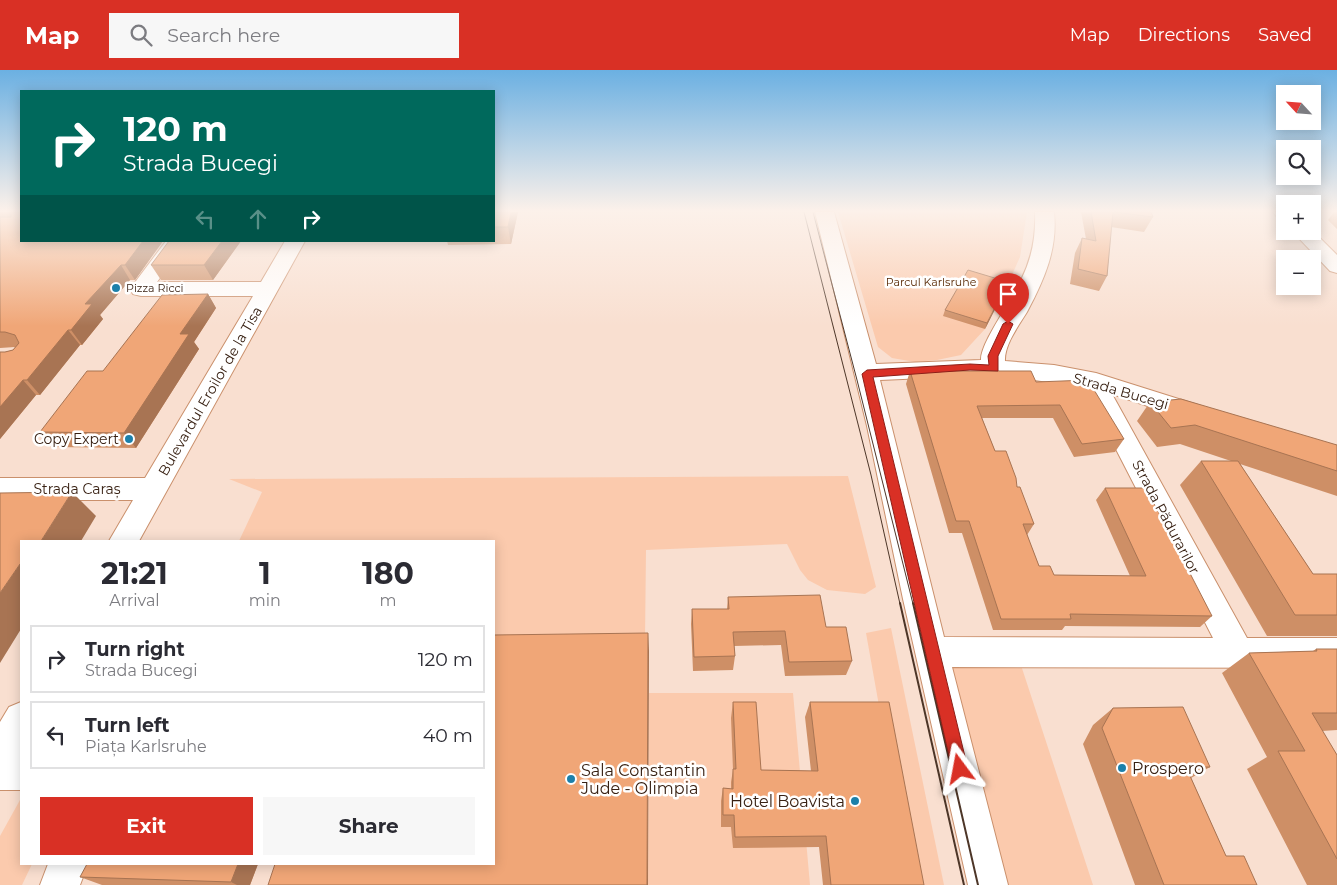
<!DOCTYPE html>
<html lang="en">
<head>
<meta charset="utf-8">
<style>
	body { margin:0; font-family:Montserrat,sans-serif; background:#f7f7f7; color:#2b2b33; height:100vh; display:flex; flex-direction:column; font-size:19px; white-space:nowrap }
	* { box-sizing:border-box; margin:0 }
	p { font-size:16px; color:#7c7c81 }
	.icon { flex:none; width:28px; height:28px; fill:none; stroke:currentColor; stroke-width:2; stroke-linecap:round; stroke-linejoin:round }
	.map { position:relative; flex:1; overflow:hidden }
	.side { position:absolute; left:20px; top:470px; width:475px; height:325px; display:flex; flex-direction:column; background:#fff; border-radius:0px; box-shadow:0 2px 12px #0003 }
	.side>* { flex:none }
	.guide { position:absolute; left:20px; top:20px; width:475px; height:152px; border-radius:0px; box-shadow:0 2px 12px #0003; background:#00695c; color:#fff; overflow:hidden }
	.needle { width:32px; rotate:296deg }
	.controls { position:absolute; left:1276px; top:15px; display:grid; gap:10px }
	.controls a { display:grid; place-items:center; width:45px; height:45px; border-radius:0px; background:#fff; box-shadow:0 2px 12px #0003; font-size:25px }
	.pin { position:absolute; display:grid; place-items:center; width:42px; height:42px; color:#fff; margin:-51px -21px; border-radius:50% 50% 50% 0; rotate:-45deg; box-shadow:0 0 5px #0007 }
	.pin .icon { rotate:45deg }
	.me { position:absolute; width:55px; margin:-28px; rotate:347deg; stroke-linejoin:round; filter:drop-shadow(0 0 4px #0008) }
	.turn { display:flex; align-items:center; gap:18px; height:105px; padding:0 20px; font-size:22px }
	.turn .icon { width:65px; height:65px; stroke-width:2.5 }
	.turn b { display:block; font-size:35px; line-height:42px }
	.lanes { display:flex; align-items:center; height:48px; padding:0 20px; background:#0003; justify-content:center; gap:25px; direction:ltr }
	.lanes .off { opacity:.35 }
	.eta { display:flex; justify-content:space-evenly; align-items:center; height:85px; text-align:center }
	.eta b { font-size:30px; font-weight:700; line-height:35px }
	.button { display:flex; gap:10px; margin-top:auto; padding:10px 20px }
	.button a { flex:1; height:58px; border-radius:0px; background:#d93025; color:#fff; font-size:20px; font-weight:700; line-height:58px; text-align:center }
	.button a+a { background:#f7f7f7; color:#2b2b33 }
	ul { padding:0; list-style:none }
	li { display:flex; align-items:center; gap:15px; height:68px; margin:0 10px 8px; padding:0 10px; border:2px solid #e1e1e2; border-radius:0px }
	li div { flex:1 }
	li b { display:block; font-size:19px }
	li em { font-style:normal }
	header { display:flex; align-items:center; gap:30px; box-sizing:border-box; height:70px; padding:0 25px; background:#d93025; color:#fff }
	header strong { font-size:24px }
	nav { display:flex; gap:28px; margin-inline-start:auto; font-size:18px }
	.search { width:350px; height:45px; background:#f7f7f7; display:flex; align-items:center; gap:12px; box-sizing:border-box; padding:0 18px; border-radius:0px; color:#7c7c81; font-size:19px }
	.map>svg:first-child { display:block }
	.green { fill:#fbcaad }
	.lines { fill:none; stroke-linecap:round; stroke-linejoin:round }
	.minor-casing { stroke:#ca906c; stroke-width:2 }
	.minor { fill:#fff; fill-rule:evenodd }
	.tram-far1 { stroke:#4d3628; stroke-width:1 }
	.tram { stroke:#4d3628; stroke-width:2 }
	.wall { fill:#ce8f66 }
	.shaded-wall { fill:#a87453 }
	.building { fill:#f0a677; stroke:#a87453 }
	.route { fill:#d93025; stroke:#8d1f18 }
	.poi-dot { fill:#1c80aa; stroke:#fff; stroke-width:2 }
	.labels { text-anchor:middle; stroke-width:5; stroke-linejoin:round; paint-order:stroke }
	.far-park-label { font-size:11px; fill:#572803; stroke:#fff }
	.far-poi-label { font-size:11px; fill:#382113; stroke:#fff; text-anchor:start }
	.street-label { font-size:14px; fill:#382113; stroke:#fff }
	.poi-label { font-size:14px; fill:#382113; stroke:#fff; text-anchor:end }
	.near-poi-label { font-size:16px; fill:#382113; stroke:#fff; text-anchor:start }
</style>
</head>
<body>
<header>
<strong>Map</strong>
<div class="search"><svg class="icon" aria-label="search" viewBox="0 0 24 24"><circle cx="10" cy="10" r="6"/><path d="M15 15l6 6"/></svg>Search here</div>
<nav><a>Map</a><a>Directions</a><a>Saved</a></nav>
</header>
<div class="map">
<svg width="1337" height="815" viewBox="0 0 1337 815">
	<rect width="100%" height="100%" fill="#f9dfd0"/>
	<path class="green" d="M838,142H1027L1020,187L1006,218L985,259L961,285L937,290L915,292L892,288L878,277Z
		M848,406L876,517L865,524L827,520L808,510L800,500L787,474L646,480L645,570L494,571V471H239L262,422L229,409Z
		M891,558L944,815H911L866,563Z
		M932,582L1017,583L1093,815H988Z
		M649,623H793L810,815H648Z
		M20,730L21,794H32L22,815H0V766Z"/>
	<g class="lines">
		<defs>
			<path id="minor" d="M815,142H834L876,294L981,290C980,273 1013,229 1021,210C1032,188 1036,167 1035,142H1054C1058,179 1044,210 1027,242C1019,255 1004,275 1005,291L1054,295L1096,303L1204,337L1208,343L1204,349L1195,352L1112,324L1247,568H1337V598L952,597L1008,815H968L903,529L867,356ZM948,307L1027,309L1084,317L1213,568L944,567L880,310Z
				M1273,142H1285V150L1278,148Z
				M1312,160L1337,185V203L1330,201L1292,161Z
				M166,171H187L157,212H261L285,171H305L139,471H109L133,430H0V408H145L253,226H141L133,224L130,219Z
				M21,632V720H0V652L9,637Z
				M48,794H88L80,815H40Z"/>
		</defs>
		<use href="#minor" class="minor-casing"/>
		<use href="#minor" class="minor"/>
		<path class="tram-far1" d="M804,142L871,405L900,534
			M813,142L857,310L913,534"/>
		<path class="tram" d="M900,533L964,815
			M913,533L978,815"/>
	</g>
	<path class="wall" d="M0,142H21L163,171L135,210H130L100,245L103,249L82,275H80L40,325H36L0,369V282H5L13,280L15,277L0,278Z
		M494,142H518L511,174L448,175L447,171H494Z
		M1081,142H1151L1153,147L1144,162L1111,157L1107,206L1099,221L1070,214L1075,183L1082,168L1086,169Z
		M1334,142H1337V159L1328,150Z
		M169,171H241L213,210H161L151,195Z
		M1008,212L985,259L943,246L945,240Z
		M208,224L216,238L194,272L199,279L136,378L53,377L40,362L103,301Z
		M910,301L1036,312L1124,369L1115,382L1074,387L1053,348H982L995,381L1017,417L1034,454L1027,465L1039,496L1054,505L1130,506L1096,430L1105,418L1212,546L1200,557L1065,556L1062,560H993L962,463H949L906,314Z
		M1150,332L1337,375V426L1240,394L1313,504H1337V566H1267L1180,415L1201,391H1231L1180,374L1157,377L1137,351Z
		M728,527L826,557L852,591L846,605L785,606L781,575L734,576L735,586L733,600L693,601L691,554L692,539H727Z
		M1316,579H1337V660L1322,661L1337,685V815H1307L1247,699L1267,687L1222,603L1249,583L1313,581Z
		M733,632L761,700L811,701L805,647L810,632L924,815H823L819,777L733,778L731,757H721V731L723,718L731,719V712L733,700L731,648Z
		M1113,638L1210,697L1191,708L1226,786L1257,815H1135L1083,674L1093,655Z
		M258,794L250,815H102L80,807Z"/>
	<path class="shaded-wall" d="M511,142H518L511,174L508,157Z
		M143,171H163L135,210L125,195Z
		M222,171H241L213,210L204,195Z
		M121,195L130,210L100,245L103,249L82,275L71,260L85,234Z
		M1008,212L1006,218L985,259L987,253Z
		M208,224L216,238L194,272L199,279L136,378L124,363L180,264Z
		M68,260L80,275L40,325L27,310Z
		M23,310L36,325L0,369V337Z
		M72,422L96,446L81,471H41Z
		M20,494L21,495V559L0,593V523Z
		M648,563L649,581L648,815H647Z
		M238,794H258L250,815H237L231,812Z"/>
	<path class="building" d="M11,142H21V171H143L125,195H121L85,234H92L71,260H68L27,310H23L0,337V282H5L13,280L19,273L15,265L5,262H0V147H11Z
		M494,142H511L508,157H494Z
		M1091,142H1113L1107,206L1078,199L1082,168L1096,171Z
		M1114,142H1151L1153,147Z
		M169,171H222L204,195H151Z
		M968,200L1008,212L987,253L945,240Z
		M208,224L180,264H189L124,363L40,362L87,301H103L162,225Z
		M910,301H1031L1036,312L1088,310L1124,369L1082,374L1060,335L977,336L995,381H1006L1016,408L1017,417H1020L1034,454H1023L1039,496H1050L1054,505L1146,506L1105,418H1146L1212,546L1070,544L1071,549H1001L969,451H956Z
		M1181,329L1337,375V401L1195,355L1171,358L1150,332Z
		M1201,391H1238L1313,504H1337V545H1295Z
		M72,422L41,471H21V494H20L0,523V423Z
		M820,525L826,557H846L852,591L789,592L785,561L733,562L735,586L694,587L692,539H729L728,527Z
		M648,563L647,815H268L275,794H494V565Z
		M1316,579H1337V643H1312L1337,685V789L1278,681H1305L1249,583L1317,581Z
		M733,632H756L761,700L818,701L810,632H889L924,815H831L826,766L735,767L734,745H723V718L733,719V699H736Z
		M1183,637L1210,697H1186L1226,786H1244L1257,815H1164L1102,658L1113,638Z
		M87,794H238L231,812L80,807Z"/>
	<linearGradient id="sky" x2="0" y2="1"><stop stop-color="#6bb0e2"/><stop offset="0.55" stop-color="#fcf1ea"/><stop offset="1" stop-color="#fcf1ea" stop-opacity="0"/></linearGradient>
	<rect width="1337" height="256" fill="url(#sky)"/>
	<path class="route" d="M1008,251L1013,254L998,286V301L970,300L873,307L968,699L965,704L960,706L955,704L952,699L862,304L867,300L970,294L989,295L988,286L1003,254Z"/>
	<g class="poi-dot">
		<circle cx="116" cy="218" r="5"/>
		<circle cx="129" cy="369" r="5"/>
		<circle cx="1122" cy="698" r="5"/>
		<circle cx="571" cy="709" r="5"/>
		<circle cx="855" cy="731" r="5"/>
	</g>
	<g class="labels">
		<g class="far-park-label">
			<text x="931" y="216">Parcul Karlsruhe</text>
		</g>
		<g class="far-poi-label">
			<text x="126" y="222">Pizza Ricci</text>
		</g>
		<g class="street-label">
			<text transform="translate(210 321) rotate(-60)" y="5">Bulevardul Eroilor de la Tisa</text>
			<text transform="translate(1121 321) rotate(16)" y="5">Strada Bucegi</text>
			<text x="77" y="424">Strada Caraș</text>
			<text transform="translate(1166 447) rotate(62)" y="5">Strada Pădurarilor</text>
		</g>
		<g class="poi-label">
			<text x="119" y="374">Copy Expert</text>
		</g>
		<g class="near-poi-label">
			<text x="1132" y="704">Prospero</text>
			<text x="581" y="706">Sala Constantin<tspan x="581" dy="18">Jude - Olimpia</tspan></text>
			<text x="845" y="737" text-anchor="end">Hotel Boavista</text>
		</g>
	</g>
</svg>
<div class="controls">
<a><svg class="needle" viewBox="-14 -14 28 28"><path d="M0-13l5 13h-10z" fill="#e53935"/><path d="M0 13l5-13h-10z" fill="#7c7c81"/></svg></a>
<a><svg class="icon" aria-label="search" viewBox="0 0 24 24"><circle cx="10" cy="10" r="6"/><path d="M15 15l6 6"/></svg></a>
<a>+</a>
<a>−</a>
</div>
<div class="pin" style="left:1008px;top:254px;background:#d93025"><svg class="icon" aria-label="arrive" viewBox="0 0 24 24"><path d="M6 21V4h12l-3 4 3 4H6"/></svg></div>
<svg class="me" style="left:960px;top:699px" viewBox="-20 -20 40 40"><path d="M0-17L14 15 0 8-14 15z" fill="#d93025" stroke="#fff" stroke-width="4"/></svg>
<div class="guide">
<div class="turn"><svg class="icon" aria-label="right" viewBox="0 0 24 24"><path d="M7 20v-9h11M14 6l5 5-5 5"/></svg><div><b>120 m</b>Strada Bucegi</div></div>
<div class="lanes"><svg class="icon off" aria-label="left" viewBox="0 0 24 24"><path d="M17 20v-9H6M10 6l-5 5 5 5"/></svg><svg class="icon off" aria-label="ahead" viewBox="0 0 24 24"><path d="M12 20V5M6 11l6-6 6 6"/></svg><svg class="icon" aria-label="right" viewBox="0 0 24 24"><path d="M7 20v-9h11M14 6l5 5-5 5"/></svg></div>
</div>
<section class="side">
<div class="eta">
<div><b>21:21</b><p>Arrival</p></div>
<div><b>1</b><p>min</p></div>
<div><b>180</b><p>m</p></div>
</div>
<ul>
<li><svg class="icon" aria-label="right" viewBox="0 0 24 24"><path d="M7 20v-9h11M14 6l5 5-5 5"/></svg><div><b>Turn right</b><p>Strada Bucegi</p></div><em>120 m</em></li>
<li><svg class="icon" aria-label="left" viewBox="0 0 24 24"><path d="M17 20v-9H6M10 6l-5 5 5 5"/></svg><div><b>Turn left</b><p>Piața Karlsruhe</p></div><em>40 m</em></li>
</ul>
<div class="button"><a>Exit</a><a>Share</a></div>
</section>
</div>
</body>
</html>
